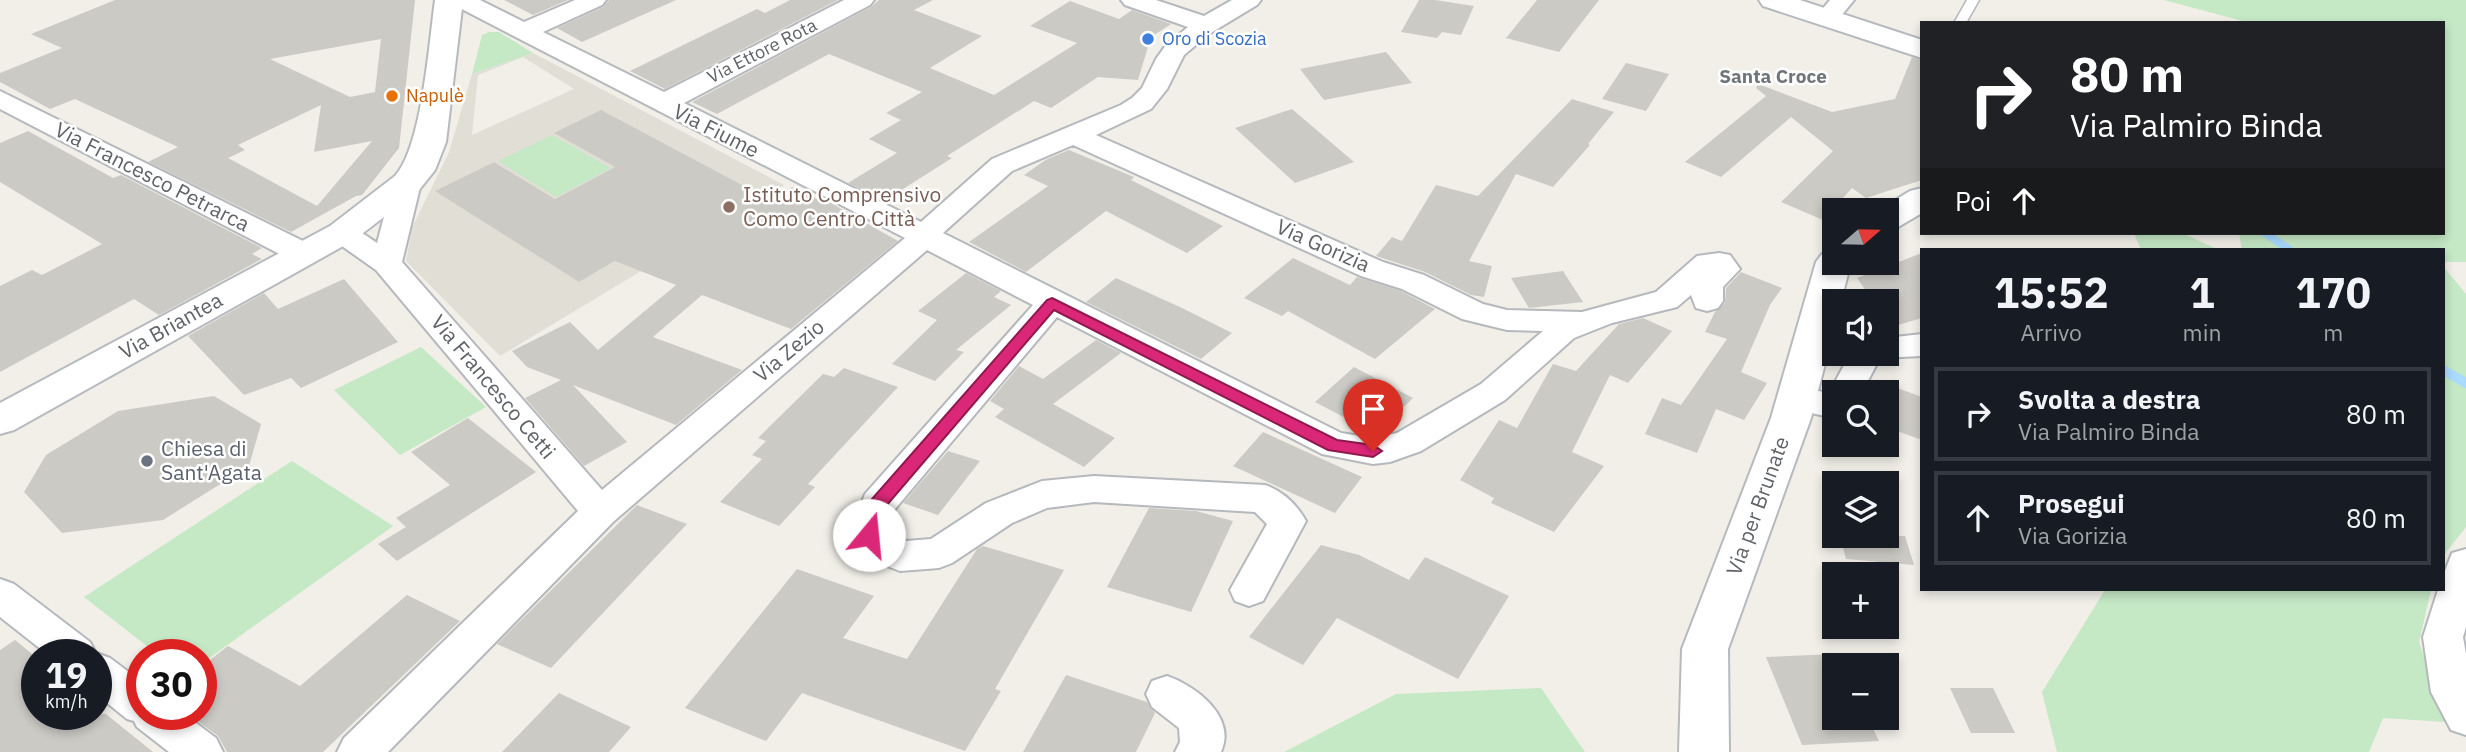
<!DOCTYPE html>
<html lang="it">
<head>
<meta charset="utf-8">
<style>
	body { margin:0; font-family:"IBM Plex Sans",sans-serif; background:#20242c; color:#f1f3f6; height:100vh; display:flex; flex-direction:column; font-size:26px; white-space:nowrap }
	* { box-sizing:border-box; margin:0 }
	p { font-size:23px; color:#9ea1a6 }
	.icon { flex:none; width:38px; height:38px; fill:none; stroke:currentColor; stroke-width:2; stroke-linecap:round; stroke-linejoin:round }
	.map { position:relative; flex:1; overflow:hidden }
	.details { position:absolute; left:1920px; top:248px; width:525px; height:343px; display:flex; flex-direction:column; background:#171b24; border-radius:0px; box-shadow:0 4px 10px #0003 }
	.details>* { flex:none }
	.guide { position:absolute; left:1920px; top:21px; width:525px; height:214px; border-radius:0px; box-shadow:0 4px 10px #0003; background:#202124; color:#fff; overflow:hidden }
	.needle { width:46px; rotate:70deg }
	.buttons { position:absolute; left:1822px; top:198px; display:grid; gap:14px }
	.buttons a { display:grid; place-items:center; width:77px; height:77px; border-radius:0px; background:#171b24; box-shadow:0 4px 10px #0003; font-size:35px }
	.speed { position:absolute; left:21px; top:639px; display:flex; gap:14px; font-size:35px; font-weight:700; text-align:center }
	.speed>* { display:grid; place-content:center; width:91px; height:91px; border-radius:50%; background:#171b24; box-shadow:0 4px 10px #0003; line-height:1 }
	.speed small { font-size:18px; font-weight:400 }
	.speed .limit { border:10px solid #d22; background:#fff; color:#111 }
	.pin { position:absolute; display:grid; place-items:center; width:60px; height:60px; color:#fff; margin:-72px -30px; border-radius:50% 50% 50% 0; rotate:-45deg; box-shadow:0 0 7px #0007 }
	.pin .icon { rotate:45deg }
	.me { position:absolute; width:77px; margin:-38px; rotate:17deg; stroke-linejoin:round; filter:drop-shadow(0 0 5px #0008) }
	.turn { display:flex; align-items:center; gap:24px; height:147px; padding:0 35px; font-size:32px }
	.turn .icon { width:91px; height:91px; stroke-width:2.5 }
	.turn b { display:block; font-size:49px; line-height:60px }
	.then { display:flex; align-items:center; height:66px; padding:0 35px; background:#0003; gap:14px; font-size:26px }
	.eta { display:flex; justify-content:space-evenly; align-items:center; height:119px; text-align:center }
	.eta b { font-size:42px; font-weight:700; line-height:49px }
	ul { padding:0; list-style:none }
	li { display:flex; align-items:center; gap:21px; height:94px; margin:0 14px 10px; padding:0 21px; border:4px solid #363941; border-radius:0px }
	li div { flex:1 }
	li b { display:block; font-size:26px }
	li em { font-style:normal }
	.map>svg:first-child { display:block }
	.education { fill:#e1ded6; fill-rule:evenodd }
	.green { fill:#c5e8c5 }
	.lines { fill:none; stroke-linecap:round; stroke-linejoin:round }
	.stream-far1 { stroke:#aadaff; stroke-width:8 }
	.stream { stroke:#aadaff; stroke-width:10 }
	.building { fill:#cccac5; fill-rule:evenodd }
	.lane-casing { stroke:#b5b8bc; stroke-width:3 }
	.street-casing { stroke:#b5b8bc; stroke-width:4 }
	.secondary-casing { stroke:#b6babf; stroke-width:4 }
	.lane { fill:#fff; fill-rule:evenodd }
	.street { fill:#fff; fill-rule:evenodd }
	.secondary { fill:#fff; fill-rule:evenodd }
	.route { fill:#db2777; stroke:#8e194d; stroke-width:2 }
	.shop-dot { fill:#3f7fe0; stroke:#fff; stroke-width:2.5 }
	.food-dot { fill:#e8710a; stroke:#fff; stroke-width:2.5 }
	.education-dot { fill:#8d6e63; stroke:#fff; stroke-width:2.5 }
	.worship-dot { fill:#6b7280; stroke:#fff; stroke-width:2.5 }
	.labels { text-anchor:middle; stroke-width:5; stroke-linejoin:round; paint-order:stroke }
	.far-shop-label { font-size:18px; fill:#366cbe; stroke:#fff; text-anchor:start }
	.far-street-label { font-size:18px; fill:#5f6368; stroke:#fff }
	.far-food-label { font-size:18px; fill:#c56008; stroke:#fff; text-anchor:start }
	.far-neighbourhood-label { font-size:19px; font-weight:bold; fill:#70757a; stroke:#fff }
	.street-label { font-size:21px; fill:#5f6368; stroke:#fff }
	.education-label { font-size:21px; fill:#785e54; stroke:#fff; text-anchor:start }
	.worship-label { font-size:21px; fill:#5b616d; stroke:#fff; text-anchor:start }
</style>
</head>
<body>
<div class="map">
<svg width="2466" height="752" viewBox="0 0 2466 752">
	<rect width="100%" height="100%" fill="#f1efe8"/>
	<path class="education" d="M533,53L784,185L500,356L406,261L407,255L412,228L449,152L472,74ZM523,57L574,89L472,135L478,75ZM555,133L744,187L579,282L436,191L494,162L555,199L615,167Z"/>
	<path class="green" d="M2164,0H2466V262H2443V250H2242L2239,233H2443V23H2250Z
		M489,32H499L533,53L472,74L482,35Z
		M552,135L611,168L556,197L498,161Z
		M2134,233H2182L2219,250H2141Z
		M2443,266L2466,294V527L2443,556Z
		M421,347L486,407L400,455L334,390Z
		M292,461L393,526L201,664V654H157L84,597Z
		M2105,590H2431L2419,642L2446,722L2383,718L2369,752H2057L2042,692Z
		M1541,688L1585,752H1284L1396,694Z"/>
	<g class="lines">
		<path class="stream-far1" d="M2265,233L2290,250"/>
		<path class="stream" d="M2443,370L2466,383"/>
	</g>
	<path class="building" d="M115,0H415L399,148L362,195L356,196L291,232L148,162L178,147L75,99L50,109L0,82V73L62,48L31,34ZM381,39L375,92L350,97L270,59ZM321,105L314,152L372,141L317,206L228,158L245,150L238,145Z
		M504,0H568L533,15Z
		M609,0H676L582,42L557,28L603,7Z
		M790,0H838L665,89L630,71L757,9L765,13Z
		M879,0H933L914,10L982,36L930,68L994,95L1077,43L1030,26L1070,1L1119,19L1132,10L1171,24L1151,37L1138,80L1098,77L1051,108L1034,101L947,156L952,158L884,201L848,183L897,153L869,139L901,120L886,113L922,92L829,54L717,114L692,102L871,7Z
		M1419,0H1435L1474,6L1461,35L1442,32L1437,38L1401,32Z
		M1537,0H1599L1559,52L1506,38Z
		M1386,52L1412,83L1324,100L1300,69Z
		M1912,57L1922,60V180L1866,198L1852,188L1823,220L1781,202L1833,151L1791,117L1721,177L1685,162L1766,96L1756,88L1758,84L1832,112L1895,99Z
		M1626,63L1669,74L1646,111L1602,99Z
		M1572,99L1614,112L1588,144L1590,145L1553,187L1516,174L1469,261L1492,266L1484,297L1471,295L1425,272L1376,256L1392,237L1402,241L1436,185L1478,196Z
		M1292,109L1354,162L1295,183L1235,128Z
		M601,110L770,200L792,187L819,200L822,198L898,241L791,329L702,295L653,337L742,370L676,425L573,385L627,442L584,466L525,398L561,380L527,367L512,351L570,322L598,350L676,285L615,261L579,282L435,191L494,162L555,199L615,167L554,133Z
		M28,131L113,178L121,175L262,248L252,254L262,259L159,315L134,299L0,372V286L32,270L42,275L102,244L0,182V143Z
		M1069,150L1134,177L1131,180L1223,226L1187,253L1106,211L1026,272L969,242L1048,186L1024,175L1047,159Z
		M1922,253V318L1898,325L1886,316V301H1873L1857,278Z
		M1293,258L1350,285L1357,277L1401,291L1435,309L1375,359L1288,311L1282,316L1244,298Z
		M1563,271L1583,302L1529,308L1511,278Z
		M1741,272L1782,288L1770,305L1741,372L1767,383L1744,420L1716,409L1697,453L1645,434L1662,398L1681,405L1727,339L1705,332L1715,312L1725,303L1726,288Z
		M966,273L1001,291L994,297L1011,305L956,350L964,352L935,381L892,364L937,320L918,311Z
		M1116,278L1182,308L1232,333L1201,359L1086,302Z
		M344,279L398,342L301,388L291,378L244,395L188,336L264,293L278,309Z
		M1643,318L1672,331L1628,383L1610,375L1572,452L1604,466L1554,532L1491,503L1494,498L1460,480L1499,420L1517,428L1553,364L1576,371L1619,324Z
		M1096,340L1121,353L1053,404L1115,438L1084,467L995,417L1004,409L990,401L1019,366L1043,379Z
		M1354,367L1413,398L1376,434L1315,402Z
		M844,368L898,387L808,484L815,487L779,526L720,502L762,459L752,455L766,441L758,438L823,374L834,377Z
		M1886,384L1922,397V440L1886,427Z
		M214,396L261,424L249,466L163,520L62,533L24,492L46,455L118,411Z
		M468,418L536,472L397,561L378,544L406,527L396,518L450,485L411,452Z
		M1263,432L1342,468L1362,477L1335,513L1233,466Z
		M948,451L980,461L938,515L903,503Z
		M637,505L687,524L551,668L497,644Z
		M1149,508L1196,511L1233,521L1191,612L1107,587Z
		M1840,536H1905L1914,565L1846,559Z
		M1321,545L1359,555L1409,580L1425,557L1509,596L1458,679L1337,618L1303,665L1249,637Z
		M983,546L1064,570L995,689L1001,691L965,751L802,693L766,741L685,708L797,569L874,596L843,638L907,659L977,549Z
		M407,595L460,621L323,752H227L218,736L188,714H201V667L228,646L300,686Z
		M15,640L37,658V714H106L153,752H0V650Z
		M1834,654V718H1868L1879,741L1802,745L1766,657Z
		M1066,675L1147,702L1155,713L1136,752H1023Z
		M1950,688H1993L2015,733H1971Z
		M559,693L631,727L609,752H502Z"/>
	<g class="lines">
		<defs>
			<path id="lane" d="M1967,0H1979L1966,23H1954Z"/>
			<path id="street" d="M450,0H480L524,22L575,0H606L602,5L543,32L664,92L844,0H874L870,5L684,103L921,222L992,159L1121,105L1132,98L1142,88L1156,59L1166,45L1188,27L1125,5L1121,0H1156L1204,16L1232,0H1261L1257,5L1209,34L1184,55L1167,89L1151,109L1096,135L1383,262L1424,275L1483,304L1507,310L1582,312L1656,292L1697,256L1719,253L1730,255L1740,269L1723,287V301L1718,308L1707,311L1696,308L1691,295L1677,307L1612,323L1574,338L1505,400L1421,451L1390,462L1373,464L1322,454L1057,317L895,509L889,529L906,541L931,539L986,503L1042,481L1094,476L1265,485C1283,491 1297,505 1306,521L1263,601L1249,606L1235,601L1230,590L1267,524L1255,512L1094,502L1047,508L1012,523L952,563L939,568L900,571L887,566L856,545L850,535L865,494L1033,305L927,250L613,522L388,752H337L344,738L578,511L376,270L332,239L327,233L332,227C350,222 362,233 377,243L393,183L397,177L407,175L417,177L421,183L402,262L602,490L905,238L454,5ZM1073,145L1361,276L1402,289L1462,319L1507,330L1543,331L1481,384L1397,433L1373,438L1341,433L943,233L1012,171Z
				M1830,0H1854L1836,22H1820L1816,17Z
				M0,91L315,247L319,254L315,261L304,263L293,261L0,109Z
				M1922,334V356L1880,358L1862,392H1834V418L1784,407L1779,399L1784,391L1796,387L1829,393L1850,354H1886V338Z
				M2466,549V627L2463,637L2466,654V735L2451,730L2431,692L2423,637L2438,590H2443V576L2452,553Z
				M0,579L14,584L90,642L96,653L110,658L142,682V714H184L216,738L223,752H169L137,727L134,721L127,719L96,694V654H47L0,617Z
				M1167,676C1196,686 1237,717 1221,752H1175L1180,742L1179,728L1152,707L1146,694L1152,681Z"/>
			<path id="secondary" d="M435,0H463L446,142L435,170L419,190L354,240L14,430L0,434V403L330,226L395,176C422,147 429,43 435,0Z
				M1759,0H1800L1922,40V58L1763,6Z
				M1922,188V213L1898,227L1886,230V210H1879L1910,191Z
				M1834,251V262H1851L1841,301H1834V329L1811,418L1728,649L1729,752H1679L1682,649L1771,418L1816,262L1822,254Z"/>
		</defs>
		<use href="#lane" class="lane-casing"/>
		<use href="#street" class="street-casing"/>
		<use href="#secondary" class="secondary-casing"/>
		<use href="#lane" class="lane"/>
		<use href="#street" class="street"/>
		<use href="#secondary" class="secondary"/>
	</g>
	<path class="route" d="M1052,298L1337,440L1373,445L1382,451L1373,457L1328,450L1054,310L886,506L876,540H863L860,535L872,499L1047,300Z"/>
	<circle class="shop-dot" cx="1148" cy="39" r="7"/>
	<circle class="food-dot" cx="392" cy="96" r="7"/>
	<circle class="education-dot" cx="729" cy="207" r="7"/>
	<circle class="worship-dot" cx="147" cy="461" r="7"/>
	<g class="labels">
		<g class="far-shop-label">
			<text x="1162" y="45">Oro di Scozia</text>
		</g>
		<g class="far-street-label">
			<text transform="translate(762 51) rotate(-27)" y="6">Via Ettore Rota</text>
		</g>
		<g class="far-food-label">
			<text x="406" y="102">Napulè</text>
		</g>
		<g class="far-neighbourhood-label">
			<text x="1773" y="83">Santa Croce</text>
		</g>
		<g class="street-label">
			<text transform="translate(716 131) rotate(27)" y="7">Via Fiume</text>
			<text transform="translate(152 177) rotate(27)" y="7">Via Francesco Petrarca</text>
			<text transform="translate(1323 246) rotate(24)" y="7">Via Gorizia</text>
			<text transform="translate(171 326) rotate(-29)" y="7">Via Briantea</text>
			<text transform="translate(789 351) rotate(-40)" y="7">Via Zezio</text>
			<text transform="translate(493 387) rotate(50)" y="7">Via Francesco Cetti</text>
			<text transform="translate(1758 506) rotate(-70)" y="7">Via per Brunate</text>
		</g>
		<g class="education-label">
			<text x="743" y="202">Istituto Comprensivo<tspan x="743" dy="24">Como Centro Città</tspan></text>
		</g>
		<g class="worship-label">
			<text x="161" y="456">Chiesa di<tspan x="161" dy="24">Sant'Agata</tspan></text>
		</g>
	</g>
</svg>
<div class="buttons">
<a><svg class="needle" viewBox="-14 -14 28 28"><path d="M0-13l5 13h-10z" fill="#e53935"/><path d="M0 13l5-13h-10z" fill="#9ea1a6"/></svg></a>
<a><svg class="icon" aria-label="sound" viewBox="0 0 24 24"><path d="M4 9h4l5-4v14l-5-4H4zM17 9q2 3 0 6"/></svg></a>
<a><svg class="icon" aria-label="search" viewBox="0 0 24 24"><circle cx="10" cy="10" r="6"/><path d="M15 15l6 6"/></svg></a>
<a><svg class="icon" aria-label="layers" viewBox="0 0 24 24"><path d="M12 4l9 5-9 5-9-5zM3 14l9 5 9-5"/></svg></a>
<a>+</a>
<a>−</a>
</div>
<div class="speed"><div>19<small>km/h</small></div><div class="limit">30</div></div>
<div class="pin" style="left:1373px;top:451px;background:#d93025"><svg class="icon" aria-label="arrive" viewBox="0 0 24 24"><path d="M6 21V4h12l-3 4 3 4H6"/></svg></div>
<svg class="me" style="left:869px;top:535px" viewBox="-20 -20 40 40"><circle r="19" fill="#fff"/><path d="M0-13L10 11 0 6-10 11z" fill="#db2777"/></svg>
<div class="guide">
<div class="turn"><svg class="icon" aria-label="right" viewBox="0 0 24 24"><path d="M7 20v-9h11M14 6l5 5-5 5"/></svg><div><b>80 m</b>Via Palmiro Binda</div></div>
<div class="then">Poi<svg class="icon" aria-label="ahead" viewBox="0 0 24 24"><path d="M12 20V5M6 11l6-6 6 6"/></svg></div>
</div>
<section class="details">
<div class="eta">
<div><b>15:52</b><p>Arrivo</p></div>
<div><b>1</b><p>min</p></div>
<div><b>170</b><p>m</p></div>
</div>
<ul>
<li><svg class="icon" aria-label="right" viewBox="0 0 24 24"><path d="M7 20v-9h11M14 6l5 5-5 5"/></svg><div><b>Svolta a destra</b><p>Via Palmiro Binda</p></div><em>80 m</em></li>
<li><svg class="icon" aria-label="ahead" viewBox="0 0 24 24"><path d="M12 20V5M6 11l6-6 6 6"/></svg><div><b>Prosegui</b><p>Via Gorizia</p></div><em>80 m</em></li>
</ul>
</section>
</div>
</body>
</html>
